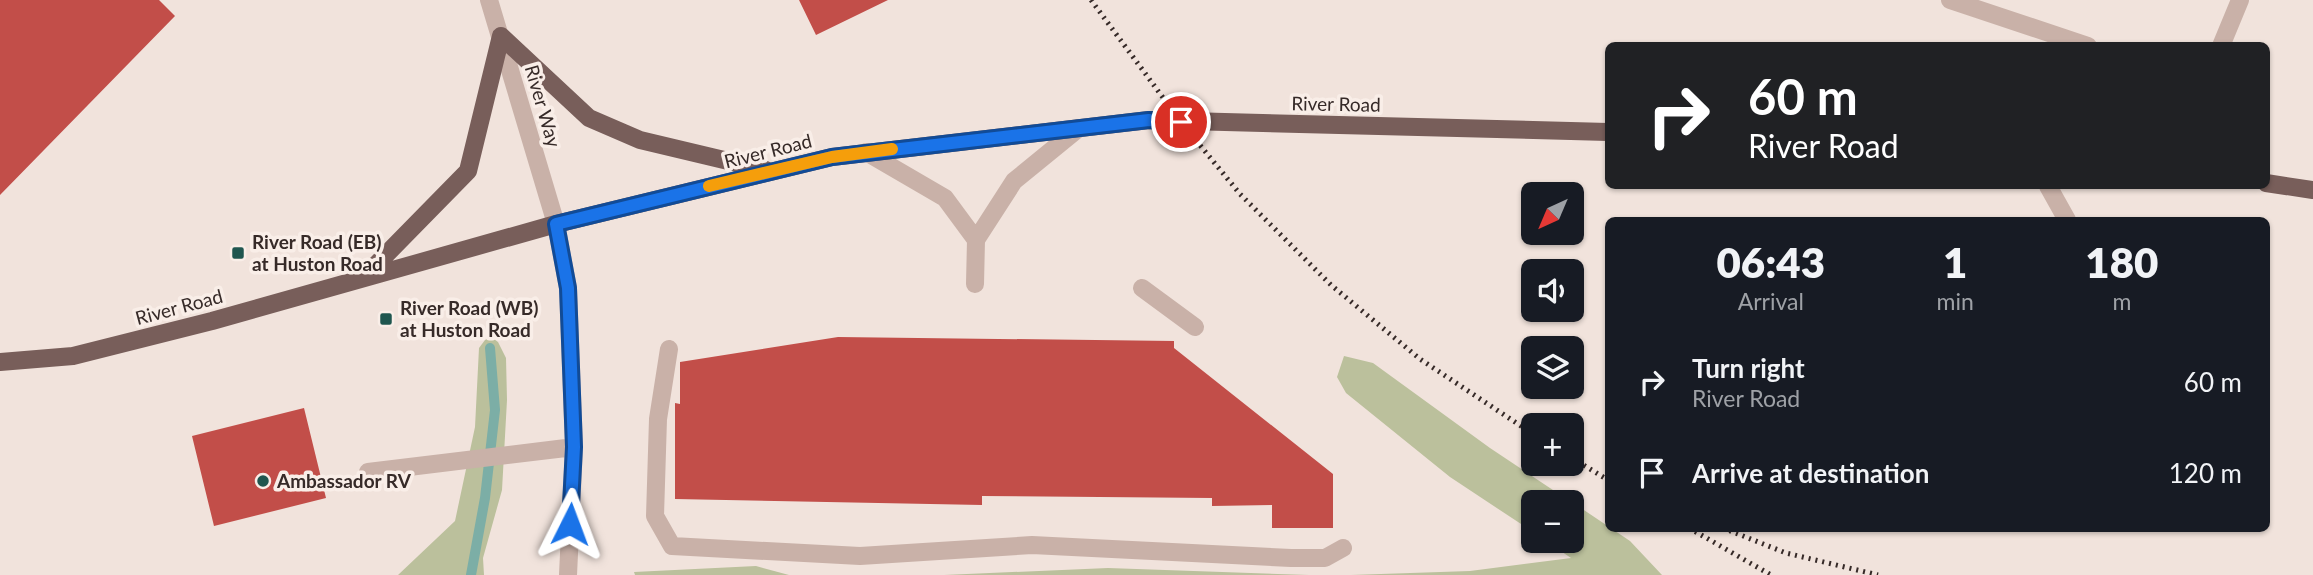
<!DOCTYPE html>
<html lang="en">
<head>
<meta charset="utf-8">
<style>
	body { margin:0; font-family:Lato,sans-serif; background:#242831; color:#f1f3f6; height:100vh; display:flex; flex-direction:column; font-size:26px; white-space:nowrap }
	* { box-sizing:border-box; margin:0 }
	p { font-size:23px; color:#9ea1a6 }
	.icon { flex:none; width:38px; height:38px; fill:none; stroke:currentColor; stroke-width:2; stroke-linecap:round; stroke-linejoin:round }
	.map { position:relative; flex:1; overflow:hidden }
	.sheet { position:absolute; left:1605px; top:217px; width:665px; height:315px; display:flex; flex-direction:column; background:#171b24; border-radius:10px; box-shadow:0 2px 5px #0004 }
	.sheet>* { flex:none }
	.guide { position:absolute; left:1605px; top:42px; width:665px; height:147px; border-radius:10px; box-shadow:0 2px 5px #0004; background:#202124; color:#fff; overflow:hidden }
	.needle { width:46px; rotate:224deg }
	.tools { position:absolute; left:1521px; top:182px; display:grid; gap:14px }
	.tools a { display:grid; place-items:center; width:63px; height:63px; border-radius:10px; background:#171b24; box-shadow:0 2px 5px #0004; font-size:35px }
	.pin { position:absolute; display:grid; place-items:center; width:60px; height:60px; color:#fff; margin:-30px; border:4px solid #fff; border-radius:50%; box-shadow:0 2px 7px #0007 }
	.me { position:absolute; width:77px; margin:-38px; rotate:3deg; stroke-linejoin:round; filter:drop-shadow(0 0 5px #0008) }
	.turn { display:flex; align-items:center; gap:24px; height:147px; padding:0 28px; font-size:32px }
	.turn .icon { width:91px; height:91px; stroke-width:2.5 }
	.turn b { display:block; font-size:49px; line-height:60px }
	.eta { display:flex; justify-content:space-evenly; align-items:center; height:119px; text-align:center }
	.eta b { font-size:42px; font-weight:800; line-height:49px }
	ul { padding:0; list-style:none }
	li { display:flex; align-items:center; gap:21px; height:91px; padding:0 28px }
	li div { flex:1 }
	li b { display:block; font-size:26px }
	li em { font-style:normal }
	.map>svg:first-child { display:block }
	.green { fill:#bbc09c }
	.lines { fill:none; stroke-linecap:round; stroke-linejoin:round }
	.stream { stroke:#7caea6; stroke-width:10 }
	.building { fill:#c24e49 }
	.minor { stroke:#c9b1a8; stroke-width:18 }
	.major { stroke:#785e5a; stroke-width:18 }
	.rail { stroke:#362a28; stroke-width:5; stroke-dasharray:2 5; stroke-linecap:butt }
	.route-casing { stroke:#114b97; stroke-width:18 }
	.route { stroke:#1a73e8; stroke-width:12 }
	.slow { stroke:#f59e0b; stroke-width:12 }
	.poi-dot { fill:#1f564f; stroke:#f9eee8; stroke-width:2.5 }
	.labels { text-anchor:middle; stroke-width:7; stroke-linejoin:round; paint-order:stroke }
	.street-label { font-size:19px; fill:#362a28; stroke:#f9eee8 }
	.poi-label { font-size:19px; font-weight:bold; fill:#362a28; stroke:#f9eee8; text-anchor:start }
</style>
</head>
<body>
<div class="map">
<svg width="2313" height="575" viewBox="0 0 2313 575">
	<rect width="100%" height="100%" fill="#f1e3dc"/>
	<path class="green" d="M491,337L498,342L506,358L507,400L502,490L483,558L484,575H398L455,521L475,427L479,348L485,340Z
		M1344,356L1373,363L1490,448L1571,502H1533V532L1450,477L1346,393L1337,377Z
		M1572,502L1630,541L1662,575H1351L1470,571L1571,558L1546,541H1572Z
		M756,566L789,575H635L634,572Z
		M1108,568L1309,575H944Z"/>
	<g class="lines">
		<path class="stream" d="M471,575L485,498L495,410L490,348"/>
	</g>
	<path class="building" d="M0,0H159L175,16L0,195Z
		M799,0H888L816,35Z
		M838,337L1174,341V348L1333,474V528H1272V505L1212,506V498L982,496V505L675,499V403L680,404V362Z
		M304,408L326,498L214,526L192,436Z"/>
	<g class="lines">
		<path class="minor" d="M489,0L556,224L568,288L574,447L568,575
			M1950,0L2088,46
			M2221,46L2240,0
			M866,152L945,198L976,240
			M2048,186L2067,220
			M975,284L976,240L1014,181L1079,128
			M1142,288L1195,327
			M669,349L658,419L655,516L672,546L860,556L1032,545L1291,558H1325L1343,548
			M368,472L574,447"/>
		<path class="major" d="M2266,183L2313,190
			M365,276L468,171L501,36L589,118L640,140L766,170
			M0,362L73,356L212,321L556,224L832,157L1149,120L1608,132"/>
		<path class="rail" d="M1091,0L1181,122L1240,194L1331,285L1420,359L1533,434
			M1572,458L1608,480
			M1689,528L1771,575
			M1723,528L1786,553L1878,575"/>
	</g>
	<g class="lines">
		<defs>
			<path id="route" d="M570,524L574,447L568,288L556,224L832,157L1149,120L1181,122"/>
		</defs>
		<use href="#route" class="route-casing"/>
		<use href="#route" class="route"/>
		<path class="slow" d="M709,186L832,157L892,149"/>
	</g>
	<g class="poi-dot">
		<rect x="231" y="246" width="14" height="14" rx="3.5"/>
		<rect x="379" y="312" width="14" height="14" rx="3.5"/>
		<circle cx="263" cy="481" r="7"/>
	</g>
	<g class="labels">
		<g class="street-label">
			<text transform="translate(1336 104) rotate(1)" y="7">River Road</text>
			<text transform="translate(543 106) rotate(74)" y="7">River Way</text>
			<text transform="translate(768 151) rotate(-14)" y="7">River Road</text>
			<text transform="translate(179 307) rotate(-15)" y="7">River Road</text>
		</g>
		<g class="poi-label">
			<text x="252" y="249">River Road (EB)<tspan x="252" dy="22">at Huston Road</tspan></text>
			<text x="400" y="315">River Road (WB)<tspan x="400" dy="22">at Huston Road</tspan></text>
			<text x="277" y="488">Ambassador RV</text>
		</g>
	</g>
</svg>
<div class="tools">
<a><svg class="needle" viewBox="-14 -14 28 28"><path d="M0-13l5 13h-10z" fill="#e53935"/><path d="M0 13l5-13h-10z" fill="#9ea1a6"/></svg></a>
<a><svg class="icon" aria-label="sound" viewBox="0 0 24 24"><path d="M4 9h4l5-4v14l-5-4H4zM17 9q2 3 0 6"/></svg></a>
<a><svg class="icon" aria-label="layers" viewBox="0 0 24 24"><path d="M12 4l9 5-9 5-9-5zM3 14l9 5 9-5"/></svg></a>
<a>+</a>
<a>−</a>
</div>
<div class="pin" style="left:1181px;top:122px;background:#d93025"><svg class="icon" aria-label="arrive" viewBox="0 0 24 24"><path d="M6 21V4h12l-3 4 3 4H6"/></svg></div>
<svg class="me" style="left:570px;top:524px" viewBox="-20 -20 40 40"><path d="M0-17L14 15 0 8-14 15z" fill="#1a73e8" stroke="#fff" stroke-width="4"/></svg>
<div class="guide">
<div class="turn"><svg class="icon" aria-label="right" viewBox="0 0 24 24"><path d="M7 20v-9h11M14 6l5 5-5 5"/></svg><div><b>60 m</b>River Road</div></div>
</div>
<section class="sheet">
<div class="eta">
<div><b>06:43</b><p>Arrival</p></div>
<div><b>1</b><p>min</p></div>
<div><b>180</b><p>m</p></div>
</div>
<ul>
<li><svg class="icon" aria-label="right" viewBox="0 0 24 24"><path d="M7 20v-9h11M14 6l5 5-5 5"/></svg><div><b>Turn right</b><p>River Road</p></div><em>60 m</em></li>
<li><svg class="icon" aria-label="arrive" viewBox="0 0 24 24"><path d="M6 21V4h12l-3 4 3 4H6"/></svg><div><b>Arrive at destination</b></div><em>120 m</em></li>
</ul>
</section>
</div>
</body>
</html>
